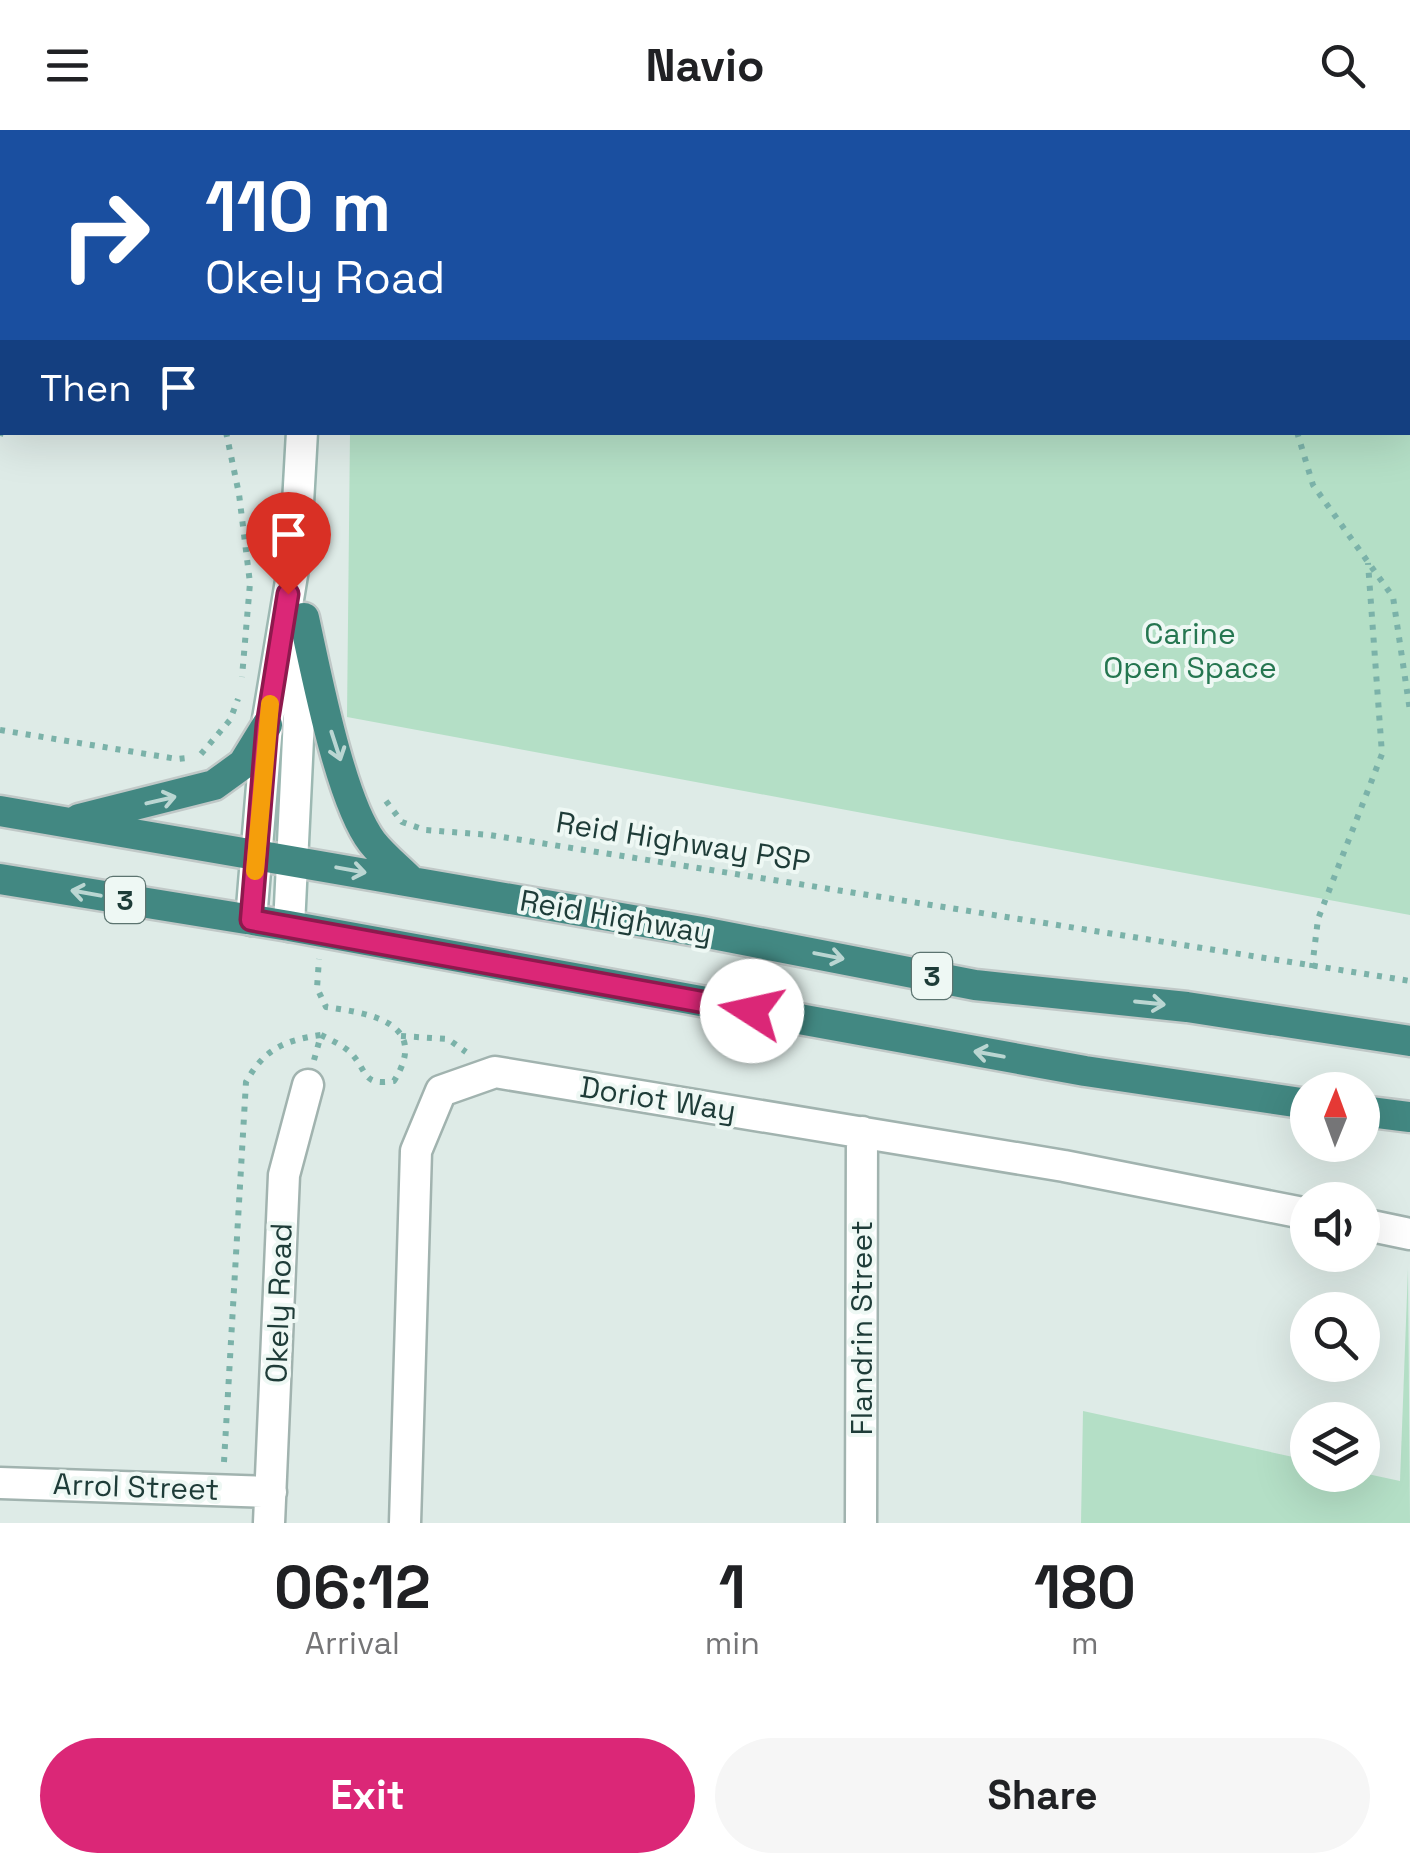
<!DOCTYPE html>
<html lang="en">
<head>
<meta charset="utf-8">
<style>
	body { margin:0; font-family:"Space Grotesk",sans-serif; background:#f6f6f6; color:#202124; height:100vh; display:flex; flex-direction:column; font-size:38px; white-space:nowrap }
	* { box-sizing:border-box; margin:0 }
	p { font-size:32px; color:#757577 }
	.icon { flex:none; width:55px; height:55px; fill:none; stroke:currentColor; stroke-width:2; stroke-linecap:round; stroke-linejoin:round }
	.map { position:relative; height:1393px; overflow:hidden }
	.side { display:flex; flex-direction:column; background:#fff; flex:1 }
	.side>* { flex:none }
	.banner { position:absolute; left:0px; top:0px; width:1410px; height:305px; box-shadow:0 10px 40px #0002; background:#1a4fa0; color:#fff; overflow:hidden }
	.needle { width:65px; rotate:1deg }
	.buttons { position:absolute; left:1290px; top:942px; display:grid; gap:20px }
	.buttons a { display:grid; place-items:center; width:90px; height:90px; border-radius:50%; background:#fff; box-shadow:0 10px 40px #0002; font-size:50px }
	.pin { position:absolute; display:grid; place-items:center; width:85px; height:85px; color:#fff; margin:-102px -42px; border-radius:50% 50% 50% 0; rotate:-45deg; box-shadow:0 0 10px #0007 }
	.pin .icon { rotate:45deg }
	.me { position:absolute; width:110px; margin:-55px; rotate:280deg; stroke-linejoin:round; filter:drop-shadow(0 0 8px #0008) }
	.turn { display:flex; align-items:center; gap:35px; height:210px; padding:0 40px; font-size:45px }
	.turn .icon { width:130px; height:130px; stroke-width:2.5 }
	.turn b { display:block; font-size:70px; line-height:85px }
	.then { display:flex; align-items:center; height:95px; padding:0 40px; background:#0003; gap:20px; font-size:38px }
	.eta { display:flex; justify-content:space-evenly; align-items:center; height:170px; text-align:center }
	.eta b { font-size:60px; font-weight:700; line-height:70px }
	.primary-button { display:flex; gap:20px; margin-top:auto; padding:20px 40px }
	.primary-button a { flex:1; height:115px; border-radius:60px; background:#db2777; color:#fff; font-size:40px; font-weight:700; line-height:115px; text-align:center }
	.primary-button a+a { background:#f6f6f6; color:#202124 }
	header { display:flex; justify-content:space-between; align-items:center; height:130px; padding:0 40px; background:#fff; font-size:45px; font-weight:700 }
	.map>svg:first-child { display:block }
	.green { fill:#b4dfc6 }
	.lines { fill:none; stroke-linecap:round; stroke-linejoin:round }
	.minor-casing { stroke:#a1b3af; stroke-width:35 }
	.secondary-casing { stroke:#9cb8b2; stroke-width:35 }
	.trunk-casing { stroke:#c0c8c7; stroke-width:35 }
	.path { stroke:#7bb2a9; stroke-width:6; stroke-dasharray:5 8; stroke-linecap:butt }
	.minor { stroke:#fff; stroke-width:30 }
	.secondary { stroke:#fff; stroke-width:30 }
	.trunk { stroke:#428882; stroke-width:30 }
	.oneway { stroke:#bad6d2 }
	.route-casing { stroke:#8e194d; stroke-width:25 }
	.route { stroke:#db2777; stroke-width:18 }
	.slow { stroke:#f59e0b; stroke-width:18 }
	.labels { text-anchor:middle; stroke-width:8; stroke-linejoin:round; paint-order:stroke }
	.shield { fill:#eef8f4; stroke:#5c7470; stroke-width:2.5 }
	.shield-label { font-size:28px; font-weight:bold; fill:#1e3c38 }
	.park-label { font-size:30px; fill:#257650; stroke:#eef8f4 }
	.street-label { font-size:30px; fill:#1e3c38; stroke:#eef8f4 }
</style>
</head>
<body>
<header><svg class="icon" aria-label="menu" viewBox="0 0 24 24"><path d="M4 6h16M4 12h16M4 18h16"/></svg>Navio<svg class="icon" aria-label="search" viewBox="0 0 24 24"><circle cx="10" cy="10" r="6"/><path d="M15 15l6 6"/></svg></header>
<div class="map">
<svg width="1410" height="1393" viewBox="0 0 1410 1393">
	<rect width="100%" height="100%" fill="#deebe7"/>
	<path class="green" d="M0,0H236L2,2V274Z
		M362,0H1410V785L347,587L350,303L1408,302V2Z
		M1408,1138L1410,1393H1081L1083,1281L1307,1330L1308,1345L1363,1343L1400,1351Z"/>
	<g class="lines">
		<defs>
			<path id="minor" d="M1362,1094L1410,1104
				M0,1353L271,1362
				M269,1393L284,1045L308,955
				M405,1393L416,1021L441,961L495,942L1064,1036L1308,1084
				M861,1393L862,1002"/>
			<path id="secondary" d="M305,2V0
				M251,790L267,595L295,427L302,302
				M289,796L303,504"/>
			<path id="trunk" d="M304,488C316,542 340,670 372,712C383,726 398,738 411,751
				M0,681L702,802L975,855L1187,877L1410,911
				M79,689L214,655L243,634L267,595
				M0,749L289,796L1085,941L1308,974
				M1362,981L1410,987"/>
		</defs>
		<use href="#minor" class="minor-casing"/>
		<use href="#secondary" class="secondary-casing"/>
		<use href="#trunk" class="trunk-casing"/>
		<path class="path" d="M1134,0L1136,2
			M222,2V0
			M226,302L239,364L250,453L242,547
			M1297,302L1313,355L1393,467L1410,581
			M0,306L2,297
			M0,600L177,629L186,628
			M201,624L230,590L238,569
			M386,671L402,692L425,700L490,705L1410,851
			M1312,838L1318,789L1382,624L1368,433
			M401,906L448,909L466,922
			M314,930L321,905C331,910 342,915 350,922C369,942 361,956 394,951C431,892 368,883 326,877L317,858L319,829
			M224,1332L246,952C264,919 285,910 321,905"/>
		<use href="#minor" class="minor"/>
		<use href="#secondary" class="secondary"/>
		<use href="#trunk" class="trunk"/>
	</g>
	<defs><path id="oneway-shaft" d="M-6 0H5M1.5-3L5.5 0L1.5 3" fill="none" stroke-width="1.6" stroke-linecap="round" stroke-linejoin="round" transform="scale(2.5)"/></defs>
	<g class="oneway">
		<use href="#oneway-shaft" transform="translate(336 616) rotate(72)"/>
		<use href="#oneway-shaft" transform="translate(161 670) rotate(-13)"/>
		<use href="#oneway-shaft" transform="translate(351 740) rotate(10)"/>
		<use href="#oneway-shaft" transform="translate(86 763) rotate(-170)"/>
		<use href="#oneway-shaft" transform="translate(829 826) rotate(11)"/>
		<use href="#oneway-shaft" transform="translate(1150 873) rotate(6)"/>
		<use href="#oneway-shaft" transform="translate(989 924) rotate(-170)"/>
	</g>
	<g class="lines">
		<defs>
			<path id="route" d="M288,464L267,595L251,790L752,881"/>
		</defs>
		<use href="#route" class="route-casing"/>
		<use href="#route" class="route"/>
		<path class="slow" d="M255,741L270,574"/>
	</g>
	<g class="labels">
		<g class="shield">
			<rect x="105" y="747" width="40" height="46" rx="8"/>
			<rect x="912" y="823" width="40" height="46" rx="8"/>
		</g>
		<g class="shield-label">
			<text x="125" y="780">3</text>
			<text x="932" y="856">3</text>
		</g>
		<g class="park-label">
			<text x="1190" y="514">Carine<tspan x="1190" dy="34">Open Space</tspan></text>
		</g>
		<g class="street-label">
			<text transform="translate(683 712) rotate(9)" y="10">Reid Highway PSP</text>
			<text transform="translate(616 787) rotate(10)" y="10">Reid Highway</text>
			<text transform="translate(658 969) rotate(9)" y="10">Doriot Way</text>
			<text transform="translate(279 1173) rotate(-88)" y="10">Okely Road</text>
			<text transform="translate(862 1198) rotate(-90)" y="10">Flandrin Street</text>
			<text transform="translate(136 1357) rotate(2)" y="10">Arrol Street</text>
		</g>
	</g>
</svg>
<div class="buttons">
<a><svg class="needle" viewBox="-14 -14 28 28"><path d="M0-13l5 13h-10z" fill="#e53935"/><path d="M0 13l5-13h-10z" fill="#757577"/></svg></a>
<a><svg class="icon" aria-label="sound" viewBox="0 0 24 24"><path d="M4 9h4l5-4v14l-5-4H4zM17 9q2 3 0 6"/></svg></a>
<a><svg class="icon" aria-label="search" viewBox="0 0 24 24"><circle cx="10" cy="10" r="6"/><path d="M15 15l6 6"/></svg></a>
<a><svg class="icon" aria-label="layers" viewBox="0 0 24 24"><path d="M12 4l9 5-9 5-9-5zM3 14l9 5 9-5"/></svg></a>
</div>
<div class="pin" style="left:288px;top:464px;background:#d93025"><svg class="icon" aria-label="arrive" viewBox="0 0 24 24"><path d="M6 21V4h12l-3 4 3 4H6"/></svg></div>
<svg class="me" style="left:752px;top:881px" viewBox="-20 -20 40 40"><circle r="19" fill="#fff"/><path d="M0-13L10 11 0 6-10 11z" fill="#db2777"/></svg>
<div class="banner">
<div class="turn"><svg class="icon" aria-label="right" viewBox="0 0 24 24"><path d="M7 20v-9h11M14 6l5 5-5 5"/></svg><div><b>110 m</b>Okely Road</div></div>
<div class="then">Then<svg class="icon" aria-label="arrive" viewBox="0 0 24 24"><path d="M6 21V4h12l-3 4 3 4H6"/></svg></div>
</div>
</div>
<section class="side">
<div class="eta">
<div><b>06:12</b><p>Arrival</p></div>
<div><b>1</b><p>min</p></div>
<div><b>180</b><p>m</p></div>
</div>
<div class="primary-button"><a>Exit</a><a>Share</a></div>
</section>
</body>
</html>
